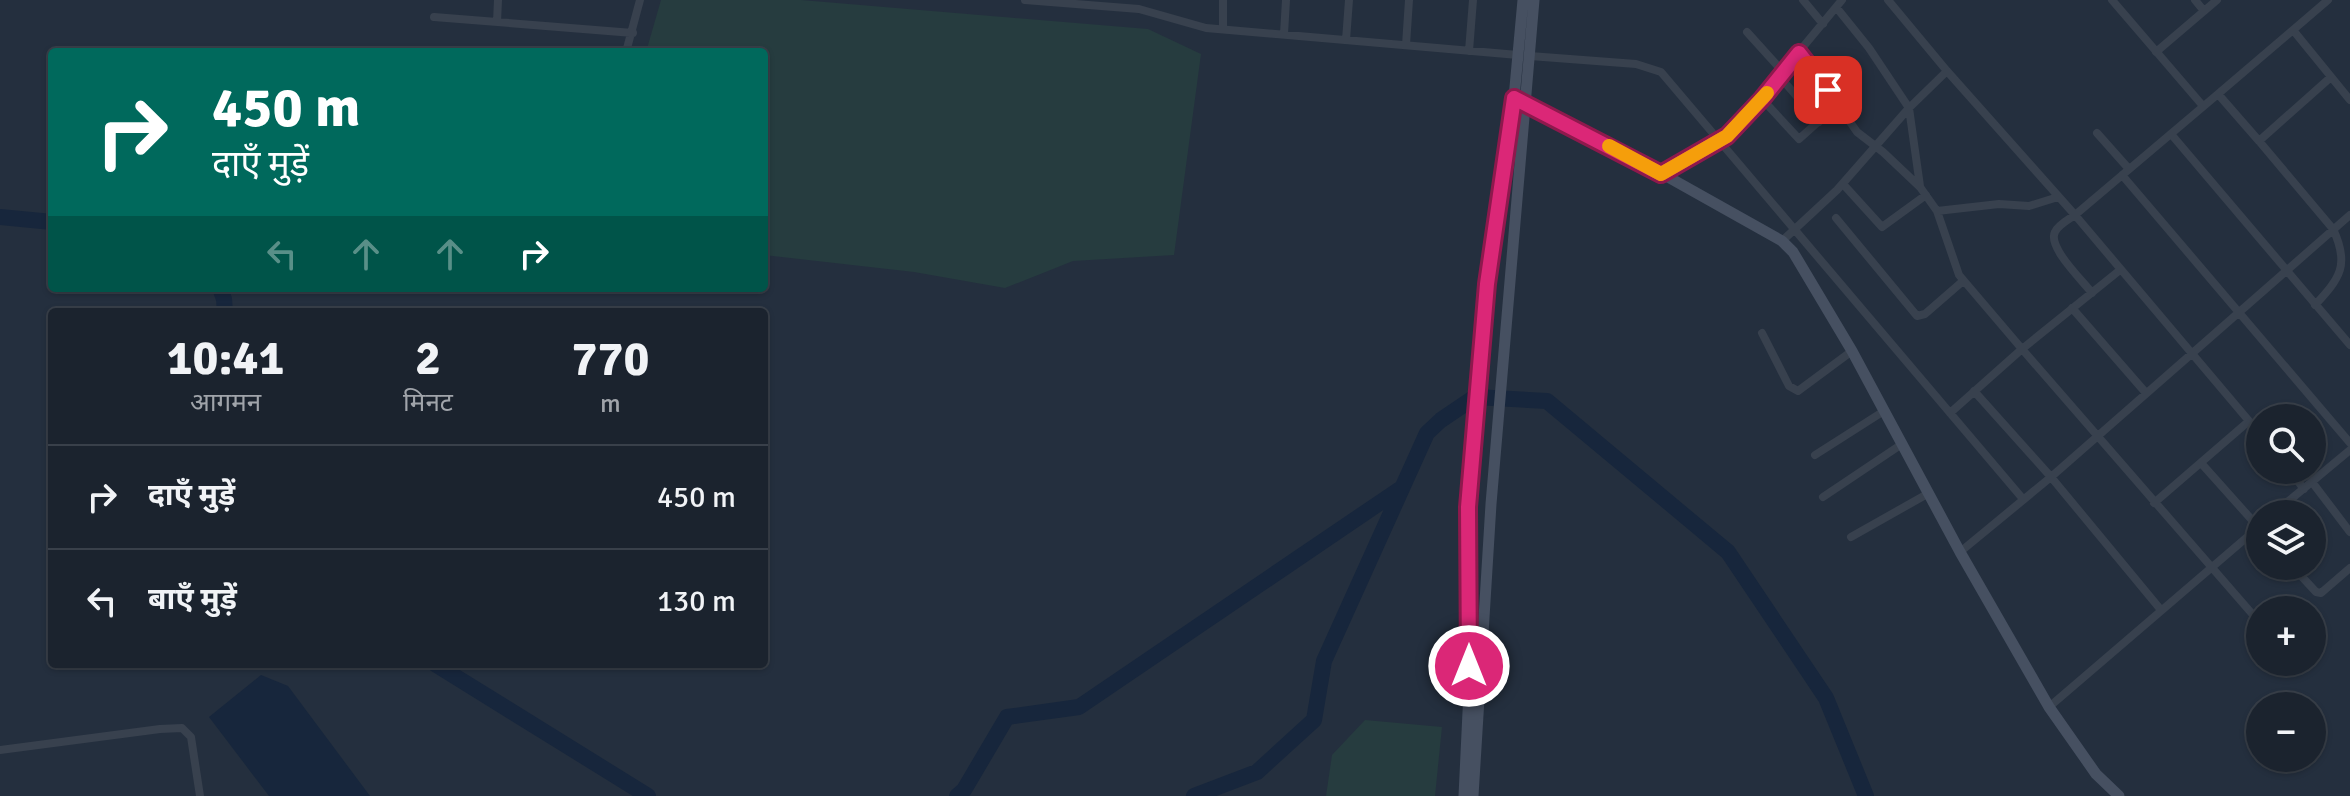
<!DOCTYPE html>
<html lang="hi">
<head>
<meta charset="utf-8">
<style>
	body { margin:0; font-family:Signika,"Noto Sans Devanagari",sans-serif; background:#282f3a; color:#f1f3f6; height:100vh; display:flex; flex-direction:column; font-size:30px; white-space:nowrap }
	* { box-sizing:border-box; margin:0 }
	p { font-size:26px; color:#a0a4aa }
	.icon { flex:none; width:44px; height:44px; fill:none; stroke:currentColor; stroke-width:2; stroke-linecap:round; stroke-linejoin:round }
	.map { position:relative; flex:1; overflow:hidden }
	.sheet { position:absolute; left:48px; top:308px; width:720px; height:360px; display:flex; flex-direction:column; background:#1b232e; border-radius:8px; box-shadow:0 2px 6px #0004,0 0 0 2px #39404a }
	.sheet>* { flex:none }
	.guide { position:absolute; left:48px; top:48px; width:720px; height:244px; border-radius:8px; box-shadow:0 2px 6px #0004,0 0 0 2px #39404a; background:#00695c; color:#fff; overflow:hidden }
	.controls { position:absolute; left:2246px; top:404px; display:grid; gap:16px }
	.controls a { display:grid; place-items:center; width:80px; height:80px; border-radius:50%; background:#1b232e; box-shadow:0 2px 6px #0004,0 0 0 2px #39404a; font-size:40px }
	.pin { position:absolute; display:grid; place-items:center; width:68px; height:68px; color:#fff; margin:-34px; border-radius:16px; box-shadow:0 4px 12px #0006 }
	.me { position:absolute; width:88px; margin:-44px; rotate:0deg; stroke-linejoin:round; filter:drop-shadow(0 0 6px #0008) }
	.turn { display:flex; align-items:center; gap:28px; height:168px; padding:0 32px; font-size:36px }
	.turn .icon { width:104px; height:104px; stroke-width:2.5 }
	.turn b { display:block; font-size:56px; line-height:68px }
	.lanes { display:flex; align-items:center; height:76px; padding:0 32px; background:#0003; justify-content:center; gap:40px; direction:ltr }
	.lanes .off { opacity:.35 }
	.eta { display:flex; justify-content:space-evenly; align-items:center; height:136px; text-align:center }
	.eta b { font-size:48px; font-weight:800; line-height:56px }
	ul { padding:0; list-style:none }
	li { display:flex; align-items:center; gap:24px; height:104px; padding:0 32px; border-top:2px solid #39404a }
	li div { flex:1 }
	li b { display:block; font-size:30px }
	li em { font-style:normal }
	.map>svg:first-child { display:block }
	.green { fill:#263c3f }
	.water { fill:#17263c }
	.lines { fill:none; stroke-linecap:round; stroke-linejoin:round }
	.river { stroke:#17263c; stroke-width:16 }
	.street { stroke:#38414e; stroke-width:8 }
	.secondary { stroke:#465061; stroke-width:11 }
	.route-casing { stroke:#8e194d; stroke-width:20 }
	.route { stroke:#db2777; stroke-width:14 }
	.slow { stroke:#f59e0b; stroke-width:14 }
</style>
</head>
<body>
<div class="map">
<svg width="2350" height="796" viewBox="0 0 2350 796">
	<rect width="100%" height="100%" fill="#242f3e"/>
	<path class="green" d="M661,0H801L1148,29L1201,54L1174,255L1073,261L1005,288L914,272L764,255V52H646Z
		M1365,720L1442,727L1435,796H1326L1332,755Z"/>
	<path class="water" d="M261,675L288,686L370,796H269L209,717Z"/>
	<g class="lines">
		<path class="river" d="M0,217L52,222
			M220,288L224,299L225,312
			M435,664L648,796
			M957,796L964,790L1007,717L1079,707L1400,489
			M1194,796L1257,772L1314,720L1324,661L1427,433L1441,420L1475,397L1547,401L1728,552L1826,698L1866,796"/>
		<path class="street" d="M1025,0L1139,9L1206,28L1518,55
			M1803,0L1823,24
			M1888,0L1947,71L2075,215C2068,220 2058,225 2055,232C2047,247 2083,281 2092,293
			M2112,0L2203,106
			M2195,0L2204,11
			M2328,0L2293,30L2350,100
			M1836,7L1869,48L1909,108L1920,186
			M434,17L633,33
			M497,22L498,0
			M1223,29V0
			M1747,32L1784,73
			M1284,34L1286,0
			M1346,40L1349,0
			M1406,45L1409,0
			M1469,51L1473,0
			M626,52L640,0
			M2156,52L2217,0
			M1799,53L1821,80L1857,132L1883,152L1920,187L1937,211L1959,275L2022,349L1950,413
			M1530,56L1636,64L1661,72L2023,499
			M1780,77L1819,122
			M2218,94L2075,215L2260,434
			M1762,99L1799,139L1837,105
			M2097,133L2129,169
			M2171,134L2350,345
			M2259,141L2218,94L2293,30
			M1661,174L1734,130L1842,0
			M2122,175L2350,443
			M1843,184L1882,227L1926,195
			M1937,211L1999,204L2029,206L2058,197
			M1836,218L1917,316L1925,314L1963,281
			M1782,241L1837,190L1909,108L1947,71
			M2120,270L2022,349L2254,616
			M2315,305C2340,278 2350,265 2333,229L2259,141L2331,77
			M2072,308L2146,393
			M1762,333L1789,386L1798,391L1852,351
			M1974,391L2051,477L2161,610
			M1815,455L1884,411
			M2201,463L2260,529
			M2289,470L2304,489
			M2312,482L2350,532
			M1823,497L1902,444
			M2154,503L2249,421
			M2273,514L2350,450
			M1851,537L1929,493
			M1960,552L2051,477L2350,215
			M2292,566L2316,592L2321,593L2350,568
			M2049,707L2260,526
			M0,750L160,729L182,728L191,737L200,796"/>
		<path class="secondary" d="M1514,98L1627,154L1782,241L1793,252L1852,351L1960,552L2049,707L2096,774L2119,796
			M1464,796L1469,691L1468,507L1485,303L1514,98L1523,0
			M1473,796L1491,504L1534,0"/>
	</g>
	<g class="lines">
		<defs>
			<path id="route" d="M1469,666L1468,507L1487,284L1514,98L1661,174L1727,136L1762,99L1799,53L1828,90"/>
		</defs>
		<use href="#route" class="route-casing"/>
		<use href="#route" class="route"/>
		<path class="slow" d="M1609,146L1661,174L1727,136L1767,93"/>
	</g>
</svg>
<div class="controls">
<a><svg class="icon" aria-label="search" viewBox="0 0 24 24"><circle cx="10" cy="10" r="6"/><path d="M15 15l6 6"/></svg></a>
<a><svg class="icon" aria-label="layers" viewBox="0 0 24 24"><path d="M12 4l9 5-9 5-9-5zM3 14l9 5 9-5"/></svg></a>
<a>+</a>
<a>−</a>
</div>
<div class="pin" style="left:1828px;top:90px;background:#d93025"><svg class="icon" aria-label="arrive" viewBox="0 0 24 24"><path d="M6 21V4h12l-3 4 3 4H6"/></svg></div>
<svg class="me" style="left:1469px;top:666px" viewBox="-20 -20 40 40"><circle r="17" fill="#db2777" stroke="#fff" stroke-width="3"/><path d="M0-11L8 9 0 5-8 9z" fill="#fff"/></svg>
<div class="guide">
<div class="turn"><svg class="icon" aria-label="right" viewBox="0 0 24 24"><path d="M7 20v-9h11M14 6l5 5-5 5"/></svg><div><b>450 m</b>दाएँ मुड़ें</div></div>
<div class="lanes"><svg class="icon off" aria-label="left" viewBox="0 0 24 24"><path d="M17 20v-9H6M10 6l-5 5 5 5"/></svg><svg class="icon off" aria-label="ahead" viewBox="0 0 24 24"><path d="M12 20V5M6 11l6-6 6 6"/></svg><svg class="icon off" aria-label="ahead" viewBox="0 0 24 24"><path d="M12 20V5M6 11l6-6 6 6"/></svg><svg class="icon" aria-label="right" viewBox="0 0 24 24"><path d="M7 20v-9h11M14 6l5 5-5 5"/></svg></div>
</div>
<section class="sheet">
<div class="eta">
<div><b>10:41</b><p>आगमन</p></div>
<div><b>2</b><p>मिनट</p></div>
<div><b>770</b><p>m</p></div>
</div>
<ul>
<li><svg class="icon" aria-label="right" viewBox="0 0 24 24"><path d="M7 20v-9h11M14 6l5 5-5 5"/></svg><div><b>दाएँ मुड़ें</b></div><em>450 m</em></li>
<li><svg class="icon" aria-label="left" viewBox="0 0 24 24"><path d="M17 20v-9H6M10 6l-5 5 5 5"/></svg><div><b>बाएँ मुड़ें</b></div><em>130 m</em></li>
</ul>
</section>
</div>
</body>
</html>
